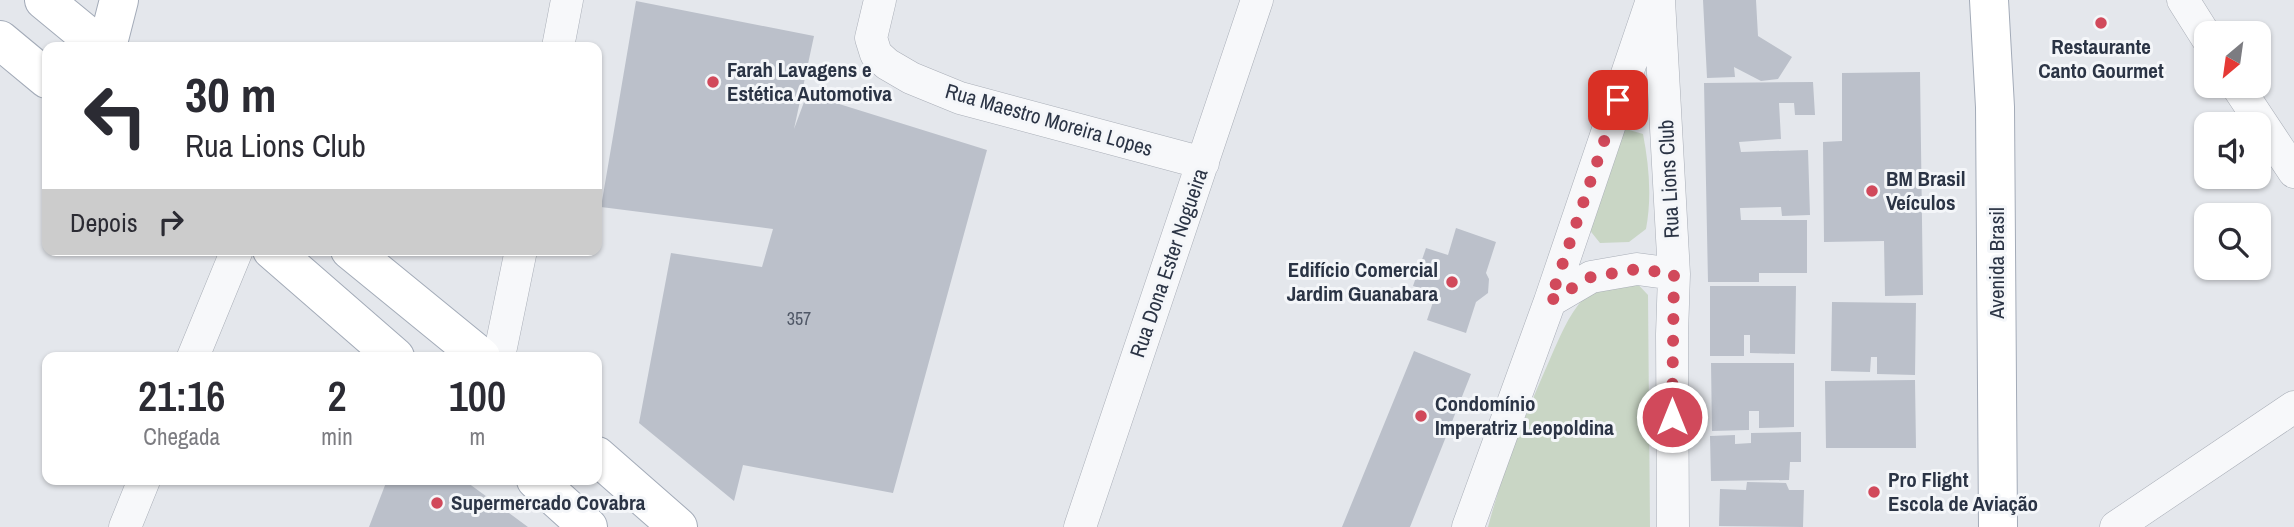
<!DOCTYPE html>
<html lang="pt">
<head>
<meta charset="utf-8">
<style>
	body { margin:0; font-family:"Archivo Narrow",sans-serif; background:#f7f7f7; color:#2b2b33; height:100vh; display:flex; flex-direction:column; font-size:26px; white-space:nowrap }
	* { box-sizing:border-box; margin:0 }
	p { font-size:23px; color:#7c7c81 }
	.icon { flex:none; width:38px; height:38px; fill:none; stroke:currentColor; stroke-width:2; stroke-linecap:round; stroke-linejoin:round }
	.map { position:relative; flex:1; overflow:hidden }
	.sheet { position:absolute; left:42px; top:352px; width:560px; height:133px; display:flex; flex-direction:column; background:#fff; border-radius:14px; box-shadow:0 2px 5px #0004 }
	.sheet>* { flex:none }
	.banner { position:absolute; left:42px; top:42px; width:560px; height:214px; border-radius:14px; box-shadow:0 2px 5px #0004; background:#fff; color:#2b2b33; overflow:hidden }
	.needle { width:46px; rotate:209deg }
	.tools { position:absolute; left:2194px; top:21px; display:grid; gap:14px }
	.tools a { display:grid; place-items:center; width:77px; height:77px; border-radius:14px; background:#fff; box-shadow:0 2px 5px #0004; font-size:35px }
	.pin { position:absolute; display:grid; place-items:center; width:60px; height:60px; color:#fff; margin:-30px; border-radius:14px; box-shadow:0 4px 10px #0006 }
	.me { position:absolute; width:77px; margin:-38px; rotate:0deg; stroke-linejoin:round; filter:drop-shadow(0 0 5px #0008) }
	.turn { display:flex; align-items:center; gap:24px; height:147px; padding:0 28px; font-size:32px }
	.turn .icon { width:91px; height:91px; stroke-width:2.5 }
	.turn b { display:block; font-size:49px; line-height:60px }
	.then { display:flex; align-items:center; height:66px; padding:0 28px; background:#0003; gap:14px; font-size:26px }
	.eta { display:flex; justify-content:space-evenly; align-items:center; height:119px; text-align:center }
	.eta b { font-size:42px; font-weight:600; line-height:49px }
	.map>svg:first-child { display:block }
	.green { fill:#c9d6c5 }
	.building { fill:#bbc0ca }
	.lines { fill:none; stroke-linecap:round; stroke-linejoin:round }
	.minor-casing { stroke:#a9aeb7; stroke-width:33 }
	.major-casing { stroke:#a3abb8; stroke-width:40 }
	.minor { stroke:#f7f8fa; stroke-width:32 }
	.major { stroke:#fff; stroke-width:38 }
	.route { stroke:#d1495b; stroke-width:12; stroke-dasharray:0 21.6 }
	.poi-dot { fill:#d1495b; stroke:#f4f6f9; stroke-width:2.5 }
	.labels { text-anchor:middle; stroke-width:6; stroke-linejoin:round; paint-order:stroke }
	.number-label { font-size:18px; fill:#4f5766 }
	.poi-label { font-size:21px; font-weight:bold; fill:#2b3445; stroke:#f4f6f9; text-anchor:start }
	.street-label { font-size:21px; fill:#2b3445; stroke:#f4f6f9 }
</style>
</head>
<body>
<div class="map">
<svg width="2294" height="527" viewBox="0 0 2294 527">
	<rect width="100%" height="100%" fill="#e4e7ec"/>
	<path class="green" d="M1626,129L1643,134C1649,165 1652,197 1646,229L1629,242L1600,243L1588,228L1612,142Z
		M1633,279L1648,295L1650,527H1488C1503,470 1526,413 1550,359C1559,339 1568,315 1584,298C1597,283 1614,281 1633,279Z"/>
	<path class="building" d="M1703,0H1756L1758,36L1792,57L1778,79L1761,81L1734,67L1735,77L1707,78Z
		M636,1L814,36L794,129L807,94L987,150L893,493L743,465L734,501L639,423L671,253L762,267L773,229L601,207Z
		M1920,72L1923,295L1885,296L1884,241L1824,242L1823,142L1842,141V73Z
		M1813,82L1815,115H1795L1794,103H1779L1781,139L1739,142L1741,152L1808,150L1810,215L1782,216L1781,207L1740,208L1741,220H1807V273H1759V282H1708L1704,83Z
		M1456,228L1496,242L1486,273L1489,279L1488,293L1476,302L1466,333L1427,320L1436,293L1413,286L1426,248L1448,255Z
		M1710,286H1796L1795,354L1750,353V335H1744V356H1710Z
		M1832,302L1916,303L1915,375L1877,374V357H1871L1870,372L1831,371Z
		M1414,351L1471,374L1410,527H1342Z
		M1711,363H1794V427L1759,428V411H1749V430L1712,431Z
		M1915,380L1916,448H1826L1825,381Z
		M1801,432V462H1790L1789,480L1711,481L1710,436L1735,435V444L1751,443V433Z
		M387,480H464L528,527H369Z
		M1747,482L1786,483L1789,490H1804L1803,527L1719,526L1720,489L1746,490Z"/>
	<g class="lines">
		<defs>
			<path id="minor" d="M880,0L871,38L876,54L887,64L911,78L960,98L1203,163
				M1659,0L1674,274L1672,334L1673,527
				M2183,0L2207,38
				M558,47L567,0
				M2237,86L2294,172
				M1550,301L1652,0
				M193,357L237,250
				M499,357L521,250
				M125,527L144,480
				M1080,527L1257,0
				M1468,527L1550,301L1591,277L1637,269L1674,274
				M2116,527L2294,407"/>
			<path id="major" d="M44,0L101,47
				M1989,0L1995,107L1998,527
				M0,40L47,79
				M107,47L119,0
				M272,250L395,357
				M350,250L481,357
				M597,456L678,527
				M536,480L588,527"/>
		</defs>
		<use href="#minor" class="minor-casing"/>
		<use href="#major" class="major-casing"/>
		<use href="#minor" class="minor"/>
		<use href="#major" class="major"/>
	</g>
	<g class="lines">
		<path class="route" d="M1618,100L1550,301L1591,277L1637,269L1674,274L1672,417"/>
	</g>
	<g class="poi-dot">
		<circle cx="2101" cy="23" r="7"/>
		<circle cx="713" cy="82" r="7"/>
		<circle cx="1872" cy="191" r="7"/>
		<circle cx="1452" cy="282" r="7"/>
		<circle cx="1421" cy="416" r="7"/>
		<circle cx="1874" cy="492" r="7"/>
		<circle cx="437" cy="503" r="7"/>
	</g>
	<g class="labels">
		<g class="number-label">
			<text x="799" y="325">357</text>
		</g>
		<g class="poi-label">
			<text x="2101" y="54" text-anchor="middle">Restaurante<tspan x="2101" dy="24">Canto Gourmet</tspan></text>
			<text x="727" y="77">Farah Lavagens e<tspan x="727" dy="24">Estética Automotiva</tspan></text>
			<text x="1886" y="186">BM Brasil<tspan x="1886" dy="24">Veículos</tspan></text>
			<text x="1438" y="277" text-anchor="end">Edifício Comercial<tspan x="1438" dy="24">Jardim Guanabara</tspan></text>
			<text x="1435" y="411">Condomínio<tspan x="1435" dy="24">Imperatriz Leopoldina</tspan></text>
			<text x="1888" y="487">Pro Flight<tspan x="1888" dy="24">Escola de Aviação</tspan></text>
			<text x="451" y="510">Supermercado Covabra</text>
		</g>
		<g class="street-label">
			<text transform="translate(1049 120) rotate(16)" y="7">Rua Maestro Moreira Lopes</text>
			<text transform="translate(1669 179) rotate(-93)" y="7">Rua Lions Club</text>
			<text transform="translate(1169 263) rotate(-71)" y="7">Rua Dona Ester Nogueira</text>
			<text transform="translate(1997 263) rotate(-90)" y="7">Avenida Brasil</text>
		</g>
	</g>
</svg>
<div class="tools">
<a><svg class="needle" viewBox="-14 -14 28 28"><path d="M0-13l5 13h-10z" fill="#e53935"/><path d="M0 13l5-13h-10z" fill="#7c7c81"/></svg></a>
<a><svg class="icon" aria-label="sound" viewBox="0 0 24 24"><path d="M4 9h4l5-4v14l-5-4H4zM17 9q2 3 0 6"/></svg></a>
<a><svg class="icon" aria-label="search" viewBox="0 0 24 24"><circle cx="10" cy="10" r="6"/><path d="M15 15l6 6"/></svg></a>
</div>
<div class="pin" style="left:1618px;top:100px;background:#d93025"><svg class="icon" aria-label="arrive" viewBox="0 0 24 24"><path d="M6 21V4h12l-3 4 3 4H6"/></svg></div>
<svg class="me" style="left:1672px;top:417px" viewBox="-20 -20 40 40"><circle r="17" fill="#d1495b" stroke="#fff" stroke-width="3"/><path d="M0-11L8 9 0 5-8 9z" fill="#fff"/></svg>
<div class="banner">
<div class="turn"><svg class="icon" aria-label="left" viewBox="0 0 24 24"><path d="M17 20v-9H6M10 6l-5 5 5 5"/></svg><div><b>30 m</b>Rua Lions Club</div></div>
<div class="then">Depois<svg class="icon" aria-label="right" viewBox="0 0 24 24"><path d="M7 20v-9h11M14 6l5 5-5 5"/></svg></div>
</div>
<section class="sheet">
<div class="eta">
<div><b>21:16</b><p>Chegada</p></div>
<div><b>2</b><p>min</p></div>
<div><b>100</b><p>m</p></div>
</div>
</section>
</div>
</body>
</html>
